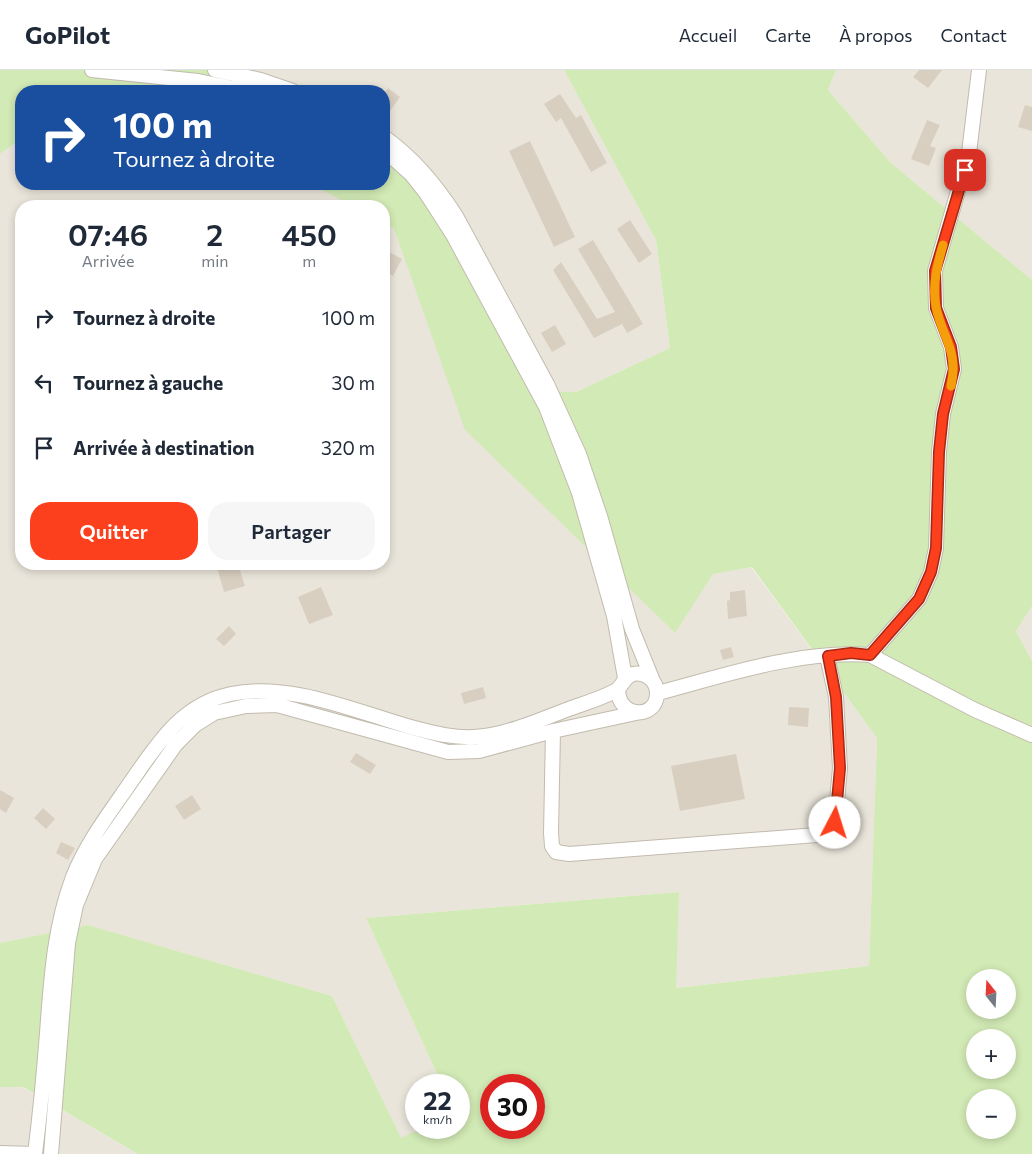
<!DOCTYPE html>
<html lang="fr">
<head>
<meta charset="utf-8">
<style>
	body { margin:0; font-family:Commissioner,sans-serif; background:#f6f6f7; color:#1f2937; height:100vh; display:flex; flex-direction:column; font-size:19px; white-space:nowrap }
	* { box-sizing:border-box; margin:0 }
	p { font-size:16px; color:#747a83 }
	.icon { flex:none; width:28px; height:28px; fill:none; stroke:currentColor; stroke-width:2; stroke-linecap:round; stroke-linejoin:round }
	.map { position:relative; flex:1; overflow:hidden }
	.details { position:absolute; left:15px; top:130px; width:375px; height:370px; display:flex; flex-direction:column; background:#fff; border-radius:20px; box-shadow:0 2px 8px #0003 }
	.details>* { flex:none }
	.hud { position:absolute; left:15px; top:15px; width:375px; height:105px; border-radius:20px; box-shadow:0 2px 8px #0003; background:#1a4fa0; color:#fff; overflow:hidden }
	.needle { width:32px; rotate:342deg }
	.fabs { position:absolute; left:966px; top:899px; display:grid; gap:10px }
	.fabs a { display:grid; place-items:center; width:50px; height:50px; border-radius:50%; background:#fff; box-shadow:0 2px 8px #0003; font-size:25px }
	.speed { position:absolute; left:405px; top:1004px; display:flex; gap:10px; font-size:25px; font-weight:700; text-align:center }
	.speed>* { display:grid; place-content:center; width:65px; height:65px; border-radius:50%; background:#fff; box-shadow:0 2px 8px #0003; line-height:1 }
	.speed small { font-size:12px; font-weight:400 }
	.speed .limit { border:8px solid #d22; background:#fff; color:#111 }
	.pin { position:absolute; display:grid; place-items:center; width:42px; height:42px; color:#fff; margin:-21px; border-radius:10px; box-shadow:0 2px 8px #0006 }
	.me { position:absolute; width:55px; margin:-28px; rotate:5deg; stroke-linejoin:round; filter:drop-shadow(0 0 4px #0008) }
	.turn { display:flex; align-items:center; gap:18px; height:105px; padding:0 15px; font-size:22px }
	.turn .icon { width:65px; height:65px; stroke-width:2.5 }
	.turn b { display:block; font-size:35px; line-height:42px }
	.eta { display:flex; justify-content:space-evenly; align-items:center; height:85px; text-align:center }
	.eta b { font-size:30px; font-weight:600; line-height:35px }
	.cta { display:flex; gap:10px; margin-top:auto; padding:10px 15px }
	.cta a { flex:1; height:58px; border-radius:20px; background:#fc3f1d; color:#fff; font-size:20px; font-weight:600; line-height:58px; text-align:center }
	.cta a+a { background:#f6f6f7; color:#1f2937 }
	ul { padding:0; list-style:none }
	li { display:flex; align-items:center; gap:15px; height:65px; padding:0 15px }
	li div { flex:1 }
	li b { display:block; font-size:19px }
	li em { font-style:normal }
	header { display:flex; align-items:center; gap:30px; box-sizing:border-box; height:70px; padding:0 25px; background:#fff; border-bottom:1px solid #e0e1e3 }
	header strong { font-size:24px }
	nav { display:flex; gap:28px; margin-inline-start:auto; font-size:18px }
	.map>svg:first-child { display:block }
	.residential { fill:#eae5da }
	.green { fill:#d2eab5; fill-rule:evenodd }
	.building { fill:#d8cfc1 }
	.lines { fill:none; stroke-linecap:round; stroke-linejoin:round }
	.minor-casing { stroke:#c2bbae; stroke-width:16 }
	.minor { stroke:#fff; stroke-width:14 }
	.route-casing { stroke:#a42913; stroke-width:12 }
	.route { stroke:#fc3f1d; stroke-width:9 }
	.slow { stroke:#f59e0b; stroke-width:9 }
</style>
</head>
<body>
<header>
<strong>GoPilot</strong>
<nav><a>Accueil</a><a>Carte</a><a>À propos</a><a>Contact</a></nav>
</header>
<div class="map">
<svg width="1032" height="1084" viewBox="0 0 1032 1084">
	<rect width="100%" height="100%" fill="#f6f3ec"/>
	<path class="residential" d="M208,0H564L656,170L670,278L576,322L536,321L384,73V21H218L212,20Z
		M836,0H1032V210L891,93L828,20Z
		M21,69V114H310L352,136H21V494H384V153L394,159L466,360L674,562L713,504L751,497L877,668L869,896L675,918L679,822L366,848L442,1015H416V1058H422L401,1069L332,926L88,855L0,873V84Z
		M1032,536V591L1016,561Z
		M0,1017H22L138,1084H0Z"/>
	<path class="green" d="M0,0H208L212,20L218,21H21V69L0,84Z
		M564,0H836L828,20L891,93L1032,210V536L1016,561L1032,591V1084H138L23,1017H0V873L88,855L332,926L401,1068L422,1058H459V1015H442L366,848L679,822L676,918L869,896L877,668L752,497L713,504L675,563L465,360L394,159L384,153V136H352L310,114H384V73L471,197L536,321L576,322L670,278L656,170ZM975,908H1008V940H975ZM975,968H1008V1000H975ZM491,1015H534V1058H491ZM975,1028H1008V1060H975Z"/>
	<path class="building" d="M919,0H942L928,18L913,7Z
		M388,18L400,27L390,41L384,37V23Z
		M560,24L576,48L581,45L607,93L591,102L561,48L556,52L544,34Z
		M1025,35L1032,37V61L1018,57Z
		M927,50L940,55L930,76L936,78L929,96L911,89Z
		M530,71L575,167L554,177L509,81Z
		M630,150L652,184L639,193L617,159Z
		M593,170L643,254L627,263L622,254L594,268L553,200L561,192L597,249L615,242L578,179Z
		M384,179L402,189L393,206L384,201Z
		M555,255L566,274L552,282L541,263Z
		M216,494H238L245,516L224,522Z
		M321,517L333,545L309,554L298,527Z
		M745,520L747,546L728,549L727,531L730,530V522Z
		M229,556L236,564L224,576L216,569Z
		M731,577L734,587L723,590L720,580Z
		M483,617L486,628L464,634L461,623Z
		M789,637L809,638L808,657L788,655Z
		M356,683L376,695L370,704L350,692Z
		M736,684L745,729L680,741L671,696Z
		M0,720L14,728L6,743L0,739Z
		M192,725L201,739L184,750L175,736Z
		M43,738L55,749L46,759L34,748Z
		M61,772L75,778L68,790L56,783Z"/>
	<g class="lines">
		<defs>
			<path id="minor" d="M92,0L198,11L248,21
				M215,0L261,10L293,21
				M384,67C414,88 436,115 456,146L547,314L579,384L600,446L632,559L653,611
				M384,80L411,104L426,123L453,165L546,337L579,423L614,546L625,608
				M870,585L919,529L931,502L936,478L939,382L943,344L954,299L951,277L936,238L935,201L969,83L979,0
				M658,623C726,605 798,580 870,585L975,640L1032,665
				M553,661L551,763L552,776L556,782L569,784L817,765L829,761L835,753L840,698L836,627L827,586
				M0,1083L35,1084
				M35,1084C40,1044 44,1003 47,963C51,910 54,857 73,807C88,769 115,736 137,703C162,667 186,633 231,624C288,612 352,640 407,656C432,663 458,670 485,666C512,662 540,650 566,640C582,634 600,629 615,621C623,617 623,607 633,604C646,601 658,612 657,625C655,650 618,648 618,619
				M51,1084L68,873L76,835L95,789L176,674L195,655L214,643L246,636L277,635L448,682L479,681L553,661L636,643"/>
		</defs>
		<use href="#minor" class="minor-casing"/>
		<use href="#minor" class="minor"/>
	</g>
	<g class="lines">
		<defs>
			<path id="route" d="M835,753L840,698L836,627L828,586L851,583L870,585L919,529L931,502L936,478L939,382L943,344L954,299L951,277L936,238L935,201L965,100"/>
		</defs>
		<use href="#route" class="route-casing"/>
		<use href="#route" class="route"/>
		<path class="slow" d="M943,175C937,196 932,215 936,237C942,268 959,280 951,316"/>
	</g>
</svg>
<div class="fabs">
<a><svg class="needle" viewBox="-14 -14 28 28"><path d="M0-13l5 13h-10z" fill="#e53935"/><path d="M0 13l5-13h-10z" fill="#747a83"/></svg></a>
<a>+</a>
<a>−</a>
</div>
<div class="speed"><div>22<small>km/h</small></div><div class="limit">30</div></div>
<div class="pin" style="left:965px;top:100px;background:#d93025"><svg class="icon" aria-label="arrive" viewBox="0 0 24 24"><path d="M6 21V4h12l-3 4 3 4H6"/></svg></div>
<svg class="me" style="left:835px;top:753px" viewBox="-20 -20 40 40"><circle r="19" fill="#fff"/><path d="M0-13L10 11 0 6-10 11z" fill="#fc3f1d"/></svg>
<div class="hud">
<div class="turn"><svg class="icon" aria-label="right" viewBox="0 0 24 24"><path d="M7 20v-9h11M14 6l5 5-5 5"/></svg><div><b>100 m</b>Tournez à droite</div></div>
</div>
<section class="details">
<div class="eta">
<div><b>07:46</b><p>Arrivée</p></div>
<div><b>2</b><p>min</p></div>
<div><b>450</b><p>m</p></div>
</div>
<ul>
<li><svg class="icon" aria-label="right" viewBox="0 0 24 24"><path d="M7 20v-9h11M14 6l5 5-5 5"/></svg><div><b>Tournez à droite</b></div><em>100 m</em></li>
<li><svg class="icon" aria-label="left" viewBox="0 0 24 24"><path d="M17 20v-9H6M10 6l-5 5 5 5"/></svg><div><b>Tournez à gauche</b></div><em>30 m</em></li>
<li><svg class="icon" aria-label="arrive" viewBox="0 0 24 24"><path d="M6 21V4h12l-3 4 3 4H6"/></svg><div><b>Arrivée à destination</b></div><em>320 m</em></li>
</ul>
<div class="cta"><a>Quitter</a><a>Partager</a></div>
</section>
</div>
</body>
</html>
